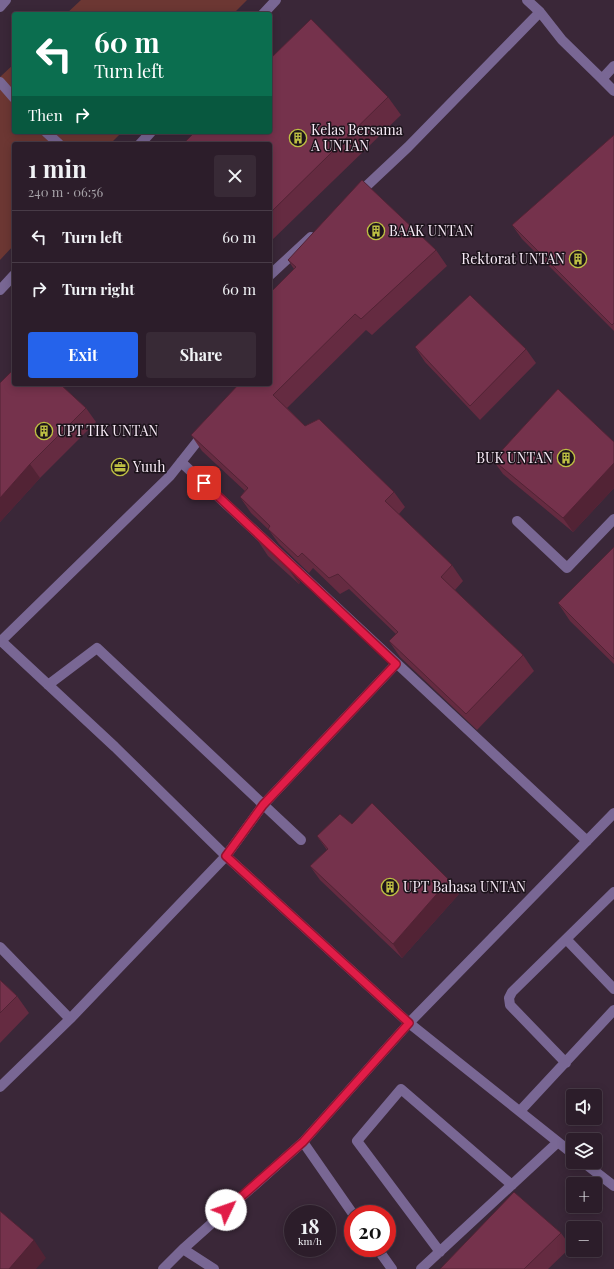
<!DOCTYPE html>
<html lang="en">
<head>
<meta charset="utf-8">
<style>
	body { margin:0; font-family:"Playfair Display",serif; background:#382a36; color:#f1f3f6; height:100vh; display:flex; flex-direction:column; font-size:15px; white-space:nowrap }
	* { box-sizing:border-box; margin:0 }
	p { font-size:13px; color:#a6a2a8 }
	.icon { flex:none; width:22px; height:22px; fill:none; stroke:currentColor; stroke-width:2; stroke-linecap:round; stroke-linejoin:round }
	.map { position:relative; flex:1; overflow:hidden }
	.drawer { position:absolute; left:12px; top:142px; width:260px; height:244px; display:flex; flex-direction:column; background:#2c1d2a; border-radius:4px; box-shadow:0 2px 10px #0003,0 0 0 1px #483b47 }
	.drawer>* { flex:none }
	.banner { position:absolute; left:12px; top:12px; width:260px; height:122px; border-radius:4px; box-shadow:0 2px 10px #0003,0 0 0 1px #483b47; background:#0b6e4f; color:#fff; overflow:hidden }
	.tools { position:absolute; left:566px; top:1089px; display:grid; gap:8px }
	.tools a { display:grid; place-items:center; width:36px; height:36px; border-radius:4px; background:#2c1d2a; box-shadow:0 2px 10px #0003,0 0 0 1px #483b47; font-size:20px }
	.speed { position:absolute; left:284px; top:1205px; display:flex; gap:8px; font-size:20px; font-weight:700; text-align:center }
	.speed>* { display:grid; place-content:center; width:52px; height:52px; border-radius:50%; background:#2c1d2a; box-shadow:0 2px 10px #0003,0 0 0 1px #483b47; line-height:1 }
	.speed small { font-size:10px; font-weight:400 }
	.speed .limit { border:6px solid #d22; background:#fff; color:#111 }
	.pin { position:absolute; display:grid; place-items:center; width:34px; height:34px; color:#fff; margin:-17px; border-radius:8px; box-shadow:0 2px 6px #0006 }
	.me { position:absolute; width:44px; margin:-22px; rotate:48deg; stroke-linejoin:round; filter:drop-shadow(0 0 3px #0008) }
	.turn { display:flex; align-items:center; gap:14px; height:84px; padding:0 16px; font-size:18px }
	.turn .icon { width:52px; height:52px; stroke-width:2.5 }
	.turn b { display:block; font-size:28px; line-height:34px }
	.then { display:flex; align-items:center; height:38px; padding:0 16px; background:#0003; gap:8px; font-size:15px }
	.round { display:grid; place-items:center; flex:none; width:42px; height:42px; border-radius:4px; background:#382a36 }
	.head { display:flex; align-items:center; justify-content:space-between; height:68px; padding:0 16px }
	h1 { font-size:24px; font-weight:700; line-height:30px }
	.button { display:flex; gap:8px; margin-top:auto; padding:8px 16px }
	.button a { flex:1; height:46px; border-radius:4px; background:#2563eb; color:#fff; font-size:16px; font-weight:700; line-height:46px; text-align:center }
	.button a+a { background:#382a36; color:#f1f3f6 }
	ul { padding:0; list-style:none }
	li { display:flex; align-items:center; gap:12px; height:52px; padding:0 16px; border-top:1px solid #483b47 }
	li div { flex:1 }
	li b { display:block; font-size:15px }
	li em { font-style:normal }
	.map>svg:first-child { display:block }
	.green { fill:#6c3733 }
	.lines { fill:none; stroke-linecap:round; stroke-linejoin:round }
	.service { stroke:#796794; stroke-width:10 }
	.wall { fill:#652b41 }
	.shaded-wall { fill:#522335 }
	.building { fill:#75324c; stroke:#522335 }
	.route-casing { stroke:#92132f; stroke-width:10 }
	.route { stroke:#e11d48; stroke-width:7 }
	.labels { text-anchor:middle; stroke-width:3; stroke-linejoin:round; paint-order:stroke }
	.poi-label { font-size:14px; fill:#f7eaf6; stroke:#1c131b; text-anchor:start }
</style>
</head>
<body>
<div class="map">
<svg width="614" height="1269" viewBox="0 0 614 1269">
	<rect width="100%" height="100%" fill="#3a2738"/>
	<path class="green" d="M81,0H247L233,14H66Z
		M14,64V132H122L110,144H14V245L0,260V77Z"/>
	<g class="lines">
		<path class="service" d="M527,0L540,12L562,40L602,79L614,66
			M0,7L6,0
			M263,14L276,0
			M602,79L614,91
			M0,82L14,98
			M46,132L59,144
			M140,144L151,132
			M358,194L408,147L540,12
			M270,275L311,237
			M0,290L14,275
			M181,462L587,841
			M517,521L567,568L614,519
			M0,640L115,747L226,856L409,1023L573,1154
			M0,642L170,476L204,433
			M48,685L97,648L301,840
			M567,940L614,989
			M0,947L70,1019
			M566,1063L510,1005L509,998L512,992L614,892
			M0,1087L70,1019L226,856L263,805L396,664
			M520,1111L614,1010
			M303,1142L353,1214
			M583,1162L614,1186
			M377,1248L392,1269
			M183,1249L214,1269
			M440,1252L357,1141L401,1089L512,1185
			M163,1269L183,1249L303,1142L409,1023L614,813
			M421,1269L558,1142"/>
	</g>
	<path class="wall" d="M388,97L401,115L270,242V144Z
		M614,136V331L522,239L512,225Z
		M436,250L447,266L372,335L366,330L287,408L305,426L394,492L405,507L399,514L452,565L463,581L455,590L523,655L534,671L477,730L400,657L389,641L396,634L349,589L340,594L313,568L309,573L279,544L269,530L251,513L240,497L245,491L202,451L191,435L270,384L294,269L288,260Z
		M415,347L526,349L536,363L480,420L425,362Z
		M0,383L86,408L96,422L40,478L0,522Z
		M614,442V488L573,532L503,474L493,460Z
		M256,538L288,565L300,582L299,584L268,556Z
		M614,547V664L570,621L558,603Z
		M352,824L459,894L402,958L320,880L310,866L327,850L317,836Z
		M0,980L17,996L29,1013L0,1043Z
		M561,1233L571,1247L548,1269H440Z"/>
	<path class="shaded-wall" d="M614,463V488L573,532L563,518Z
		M30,464L40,478L0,522V498Z
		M288,565L300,582L299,584L287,567Z
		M449,880L459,894L402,958L393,944Z
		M34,1240L46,1258L36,1269H9Z"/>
	<path class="building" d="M311,19L388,97L270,213V144H183L195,132H270V59Z
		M614,135V323L612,325L512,225Z
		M362,180L436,250L361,319L355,314L273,395L305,426L319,419L394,492L385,501L452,565L441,577L523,655L466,714L389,641L398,632L338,574L329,578L302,553L298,557L268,529L270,526L240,497L248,488L191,435L239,384H270V293L296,267L288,260Z
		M470,295L526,349L470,406L415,347Z
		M14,369V384H60L86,408L30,464L0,498V383Z
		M558,389L614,442V463L563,518L493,460Z
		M258,537L288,565L287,567L256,538Z
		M614,547V659L558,603Z
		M372,803L449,880L393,944L310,866L328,849L317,836L340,814L352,824Z
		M0,980L17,996L0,1013Z
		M514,1192L561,1233L524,1269H440Z
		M0,1211L34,1240L9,1269H0Z"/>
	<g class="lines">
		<defs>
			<path id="route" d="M204,483L396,664L263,805L226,856L409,1023L303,1142L226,1210"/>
		</defs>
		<use href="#route" class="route-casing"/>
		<use href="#route" class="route"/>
	</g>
	<defs>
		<symbol id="building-ring" viewBox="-11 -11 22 22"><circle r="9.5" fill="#1c131b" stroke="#bdbf43" stroke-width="1.5"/><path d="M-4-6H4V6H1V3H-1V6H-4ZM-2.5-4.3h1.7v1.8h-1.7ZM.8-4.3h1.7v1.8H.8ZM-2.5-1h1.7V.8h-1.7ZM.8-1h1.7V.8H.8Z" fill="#bdbf43"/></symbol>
		<symbol id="office-ring" viewBox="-11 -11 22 22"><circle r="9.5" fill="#1c131b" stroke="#bdbf43" stroke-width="1.5"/><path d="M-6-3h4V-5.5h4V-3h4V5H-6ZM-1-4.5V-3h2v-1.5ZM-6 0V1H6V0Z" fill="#bdbf43"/></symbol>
	</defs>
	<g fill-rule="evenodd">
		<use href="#building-ring" x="288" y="128" width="20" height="20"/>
		<use href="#building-ring" x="366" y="221" width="20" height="20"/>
		<use href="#building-ring" x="568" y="249" width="20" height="20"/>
		<use href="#building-ring" x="34" y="421" width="20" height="20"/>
		<use href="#building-ring" x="556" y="448" width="20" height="20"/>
		<use href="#office-ring" x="110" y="457" width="20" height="20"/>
		<use href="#building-ring" x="380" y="877" width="20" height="20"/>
	</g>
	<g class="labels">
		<g class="poi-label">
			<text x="311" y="135">Kelas Bersama<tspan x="311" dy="16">A UNTAN</tspan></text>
			<text x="389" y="236">BAAK UNTAN</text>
			<text x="565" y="264" text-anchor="end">Rektorat UNTAN</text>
			<text x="57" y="436">UPT TIK UNTAN</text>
			<text x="553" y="463" text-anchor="end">BUK UNTAN</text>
			<text x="133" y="472">Yuuh</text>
			<text x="403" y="892">UPT Bahasa UNTAN</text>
		</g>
	</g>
</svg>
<div class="tools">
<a><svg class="icon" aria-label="sound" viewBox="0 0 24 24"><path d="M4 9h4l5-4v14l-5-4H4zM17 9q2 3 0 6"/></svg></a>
<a><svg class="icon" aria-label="layers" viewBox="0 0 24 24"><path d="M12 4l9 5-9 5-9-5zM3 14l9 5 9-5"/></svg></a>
<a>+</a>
<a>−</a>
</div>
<div class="speed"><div>18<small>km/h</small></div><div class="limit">20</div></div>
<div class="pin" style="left:204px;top:483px;background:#d93025"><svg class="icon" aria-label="arrive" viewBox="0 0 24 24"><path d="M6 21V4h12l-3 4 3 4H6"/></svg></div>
<svg class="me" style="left:226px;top:1210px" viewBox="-20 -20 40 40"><circle r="19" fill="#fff"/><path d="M0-13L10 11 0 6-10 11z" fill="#e11d48"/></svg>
<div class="banner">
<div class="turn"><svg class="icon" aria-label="left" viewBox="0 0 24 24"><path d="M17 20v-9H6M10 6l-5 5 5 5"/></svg><div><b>60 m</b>Turn left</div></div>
<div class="then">Then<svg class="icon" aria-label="right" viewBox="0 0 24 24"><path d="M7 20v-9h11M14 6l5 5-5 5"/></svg></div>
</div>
<section class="drawer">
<div class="head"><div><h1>1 min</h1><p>240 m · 06:56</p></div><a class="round"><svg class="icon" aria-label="close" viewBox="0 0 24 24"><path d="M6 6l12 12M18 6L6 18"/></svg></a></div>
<ul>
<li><svg class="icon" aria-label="left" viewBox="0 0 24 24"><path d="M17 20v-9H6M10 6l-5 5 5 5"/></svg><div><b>Turn left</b></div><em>60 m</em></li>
<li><svg class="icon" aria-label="right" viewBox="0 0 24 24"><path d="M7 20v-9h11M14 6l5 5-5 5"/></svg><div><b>Turn right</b></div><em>60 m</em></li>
</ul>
<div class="button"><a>Exit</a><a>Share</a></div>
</section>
</div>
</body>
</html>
